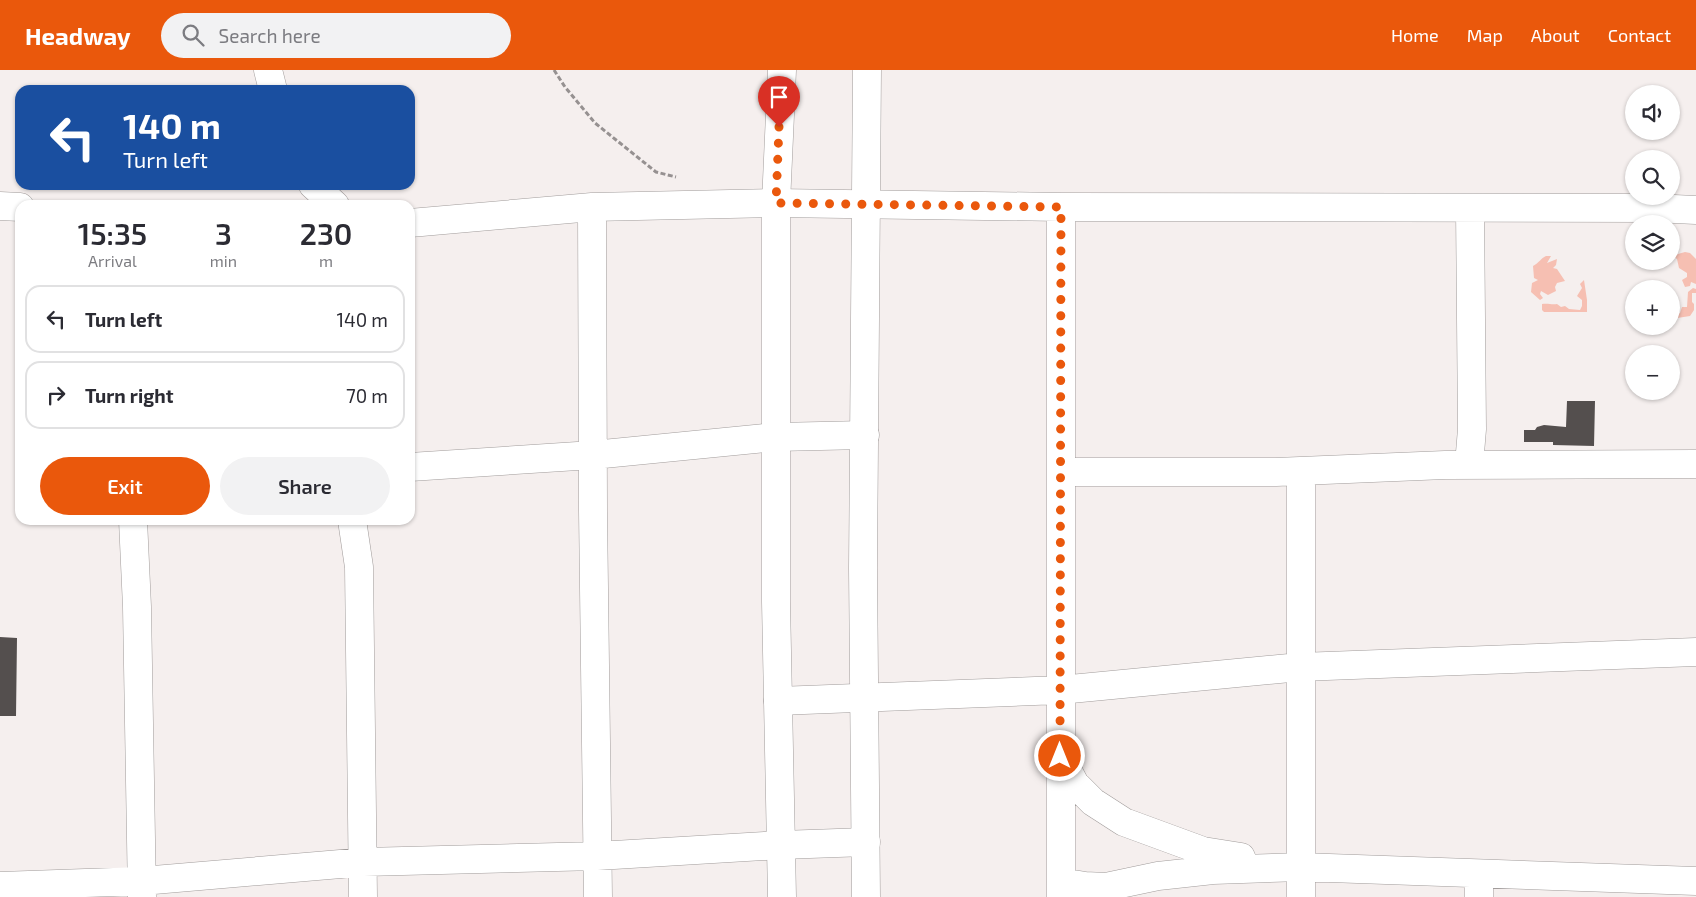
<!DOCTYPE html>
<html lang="en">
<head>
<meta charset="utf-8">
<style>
	body { margin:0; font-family:"Exo 2",sans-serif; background:#f2f2f3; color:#2b2b33; height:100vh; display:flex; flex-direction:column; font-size:19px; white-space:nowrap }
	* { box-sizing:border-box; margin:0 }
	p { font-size:16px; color:#7c7c81 }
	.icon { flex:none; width:28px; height:28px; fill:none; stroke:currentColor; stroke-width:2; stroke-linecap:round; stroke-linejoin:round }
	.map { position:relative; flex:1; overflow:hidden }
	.side { position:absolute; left:15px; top:130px; width:400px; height:325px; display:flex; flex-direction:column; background:#fff; border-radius:15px; box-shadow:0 1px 4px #0004 }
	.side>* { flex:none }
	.banner { position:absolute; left:15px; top:15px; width:400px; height:105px; border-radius:15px; box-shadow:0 1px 4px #0004; background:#1a4fa0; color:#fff; overflow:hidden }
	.fabs { position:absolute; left:1625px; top:15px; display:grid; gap:10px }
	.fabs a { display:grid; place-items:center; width:55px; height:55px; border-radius:50%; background:#fff; box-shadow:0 1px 4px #0004; font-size:25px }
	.pin { position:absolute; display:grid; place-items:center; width:42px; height:42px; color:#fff; margin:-51px -21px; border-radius:50% 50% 50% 0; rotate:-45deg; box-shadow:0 0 5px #0007 }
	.pin .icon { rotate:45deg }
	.me { position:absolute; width:55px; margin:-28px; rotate:0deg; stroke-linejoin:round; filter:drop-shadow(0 0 4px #0008) }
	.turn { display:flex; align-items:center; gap:18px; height:105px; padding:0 25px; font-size:22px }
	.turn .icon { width:65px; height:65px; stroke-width:2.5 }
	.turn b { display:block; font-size:35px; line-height:42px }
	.eta { display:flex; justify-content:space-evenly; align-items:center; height:85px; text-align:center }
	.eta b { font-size:30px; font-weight:600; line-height:35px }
	.action { display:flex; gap:10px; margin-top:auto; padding:10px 25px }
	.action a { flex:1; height:58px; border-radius:30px; background:#ea580c; color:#fff; font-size:20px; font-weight:600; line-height:58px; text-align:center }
	.action a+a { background:#f2f2f3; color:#2b2b33 }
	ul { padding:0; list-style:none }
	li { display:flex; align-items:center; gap:15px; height:68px; margin:0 10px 8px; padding:0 15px; border:2px solid #e1e1e2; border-radius:15px }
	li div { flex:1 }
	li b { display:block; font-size:19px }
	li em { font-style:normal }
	header { display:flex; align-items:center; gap:30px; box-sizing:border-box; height:70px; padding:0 25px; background:#ea580c; color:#fff }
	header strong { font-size:24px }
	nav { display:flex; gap:28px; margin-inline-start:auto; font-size:18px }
	.search { width:350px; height:45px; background:#f2f2f3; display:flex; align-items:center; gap:12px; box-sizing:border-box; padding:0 18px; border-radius:28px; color:#7c7c81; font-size:19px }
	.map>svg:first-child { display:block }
	.green { fill:#f6bfb2 }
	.building { fill:#544f4e }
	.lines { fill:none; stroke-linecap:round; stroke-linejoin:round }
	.minor-casing { stroke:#a19c9b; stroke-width:29 }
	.primary-casing { stroke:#a19c9b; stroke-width:29 }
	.path { stroke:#969191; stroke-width:3; stroke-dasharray:5 2.5; stroke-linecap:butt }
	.minor { stroke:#fff; stroke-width:28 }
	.primary { stroke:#fff; stroke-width:28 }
	.route { stroke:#ea580c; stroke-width:9; stroke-dasharray:0 16.2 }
</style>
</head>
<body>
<header>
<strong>Headway</strong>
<div class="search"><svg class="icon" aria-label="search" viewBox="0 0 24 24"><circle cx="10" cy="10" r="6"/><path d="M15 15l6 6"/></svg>Search here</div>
<nav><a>Home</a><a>Map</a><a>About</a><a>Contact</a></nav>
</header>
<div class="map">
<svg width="1696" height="827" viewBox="0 0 1696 827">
	<rect width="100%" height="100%" fill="#f5efee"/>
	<path class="green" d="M1685,182L1690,183L1696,189V214L1691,212L1690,216L1685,217L1682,210L1687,207V203L1679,198L1677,189L1674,187L1671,189V186Z
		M1546,186H1551L1547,193L1557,189L1556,195L1553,198L1557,199L1565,211L1557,213L1555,217L1556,221L1548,225L1541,221L1540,224L1543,228L1540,230L1531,222L1532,213L1538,210L1534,208L1533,196C1539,193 1541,188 1546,186Z
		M1584,210L1587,230V242H1544L1542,240V234C1548,233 1552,235 1557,234L1561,237L1565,236L1569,239L1580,240L1582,236V230L1577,226L1582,218L1580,214Z
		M1693,218L1696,219V223H1692V232L1694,234V240L1690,246L1671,249V244L1680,243L1682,237H1687L1688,222Z"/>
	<path class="building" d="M1567,331H1595L1594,376L1553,375V372H1524V360H1535L1537,357L1544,355L1566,357Z
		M0,567L17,568L16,646H0Z"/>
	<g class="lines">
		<defs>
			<path id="minor" d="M268,0L273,20
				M313,115L335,135
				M0,136L20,137
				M592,137L593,441L598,827
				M1061,137V827
				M410,153L592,137L776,133L1061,137L1653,138L1696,140
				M1469,395L1472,359L1470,138
				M410,397L593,385L776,367L865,365
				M1301,401V827
				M1061,402H1276L1445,395L1696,394
				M133,450L137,537L142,827
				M352,450L359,497L363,827
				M778,631L1060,620L1300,597L1696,582
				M1060,686L1075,714L1093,732L1124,752L1203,781L1241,787
				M1061,812L1085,816L1106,817L1158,806L1213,800L1301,797L1696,811
				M0,816L142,811L364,792L597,786L781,775L866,772
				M1479,827V804"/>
			<path id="primary" d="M782,0L776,133V532L782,827
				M866,827L863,498L867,0"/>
		</defs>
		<use href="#minor" class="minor-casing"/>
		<use href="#primary" class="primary-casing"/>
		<path class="path" d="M554,0L565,17L595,53L656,102L676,107"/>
		<use href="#minor" class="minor"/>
		<use href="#primary" class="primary"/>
	</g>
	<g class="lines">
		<path class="route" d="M779,57L776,133L1061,137L1060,686"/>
	</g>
</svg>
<div class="fabs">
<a><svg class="icon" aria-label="sound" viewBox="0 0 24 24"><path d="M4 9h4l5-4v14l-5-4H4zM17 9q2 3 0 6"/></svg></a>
<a><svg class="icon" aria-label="search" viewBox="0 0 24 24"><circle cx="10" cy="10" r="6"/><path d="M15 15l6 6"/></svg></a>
<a><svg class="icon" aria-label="layers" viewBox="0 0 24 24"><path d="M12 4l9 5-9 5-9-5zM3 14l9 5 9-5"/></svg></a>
<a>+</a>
<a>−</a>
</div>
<div class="pin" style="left:779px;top:57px;background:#d93025"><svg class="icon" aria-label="arrive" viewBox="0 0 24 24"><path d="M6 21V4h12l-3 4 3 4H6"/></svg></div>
<svg class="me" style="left:1060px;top:686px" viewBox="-20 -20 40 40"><circle r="17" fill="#ea580c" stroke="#fff" stroke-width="3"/><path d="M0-11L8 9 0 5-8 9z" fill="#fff"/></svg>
<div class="banner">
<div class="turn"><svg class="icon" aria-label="left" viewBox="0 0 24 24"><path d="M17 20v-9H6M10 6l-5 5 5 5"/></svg><div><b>140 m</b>Turn left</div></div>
</div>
<section class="side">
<div class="eta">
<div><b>15:35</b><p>Arrival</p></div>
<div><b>3</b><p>min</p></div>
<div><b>230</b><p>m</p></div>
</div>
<ul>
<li><svg class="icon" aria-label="left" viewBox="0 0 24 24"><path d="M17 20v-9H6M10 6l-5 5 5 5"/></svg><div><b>Turn left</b></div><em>140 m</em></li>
<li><svg class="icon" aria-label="right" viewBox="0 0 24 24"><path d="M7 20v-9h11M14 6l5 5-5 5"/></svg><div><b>Turn right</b></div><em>70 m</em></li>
</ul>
<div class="action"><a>Exit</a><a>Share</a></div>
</section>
</div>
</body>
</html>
